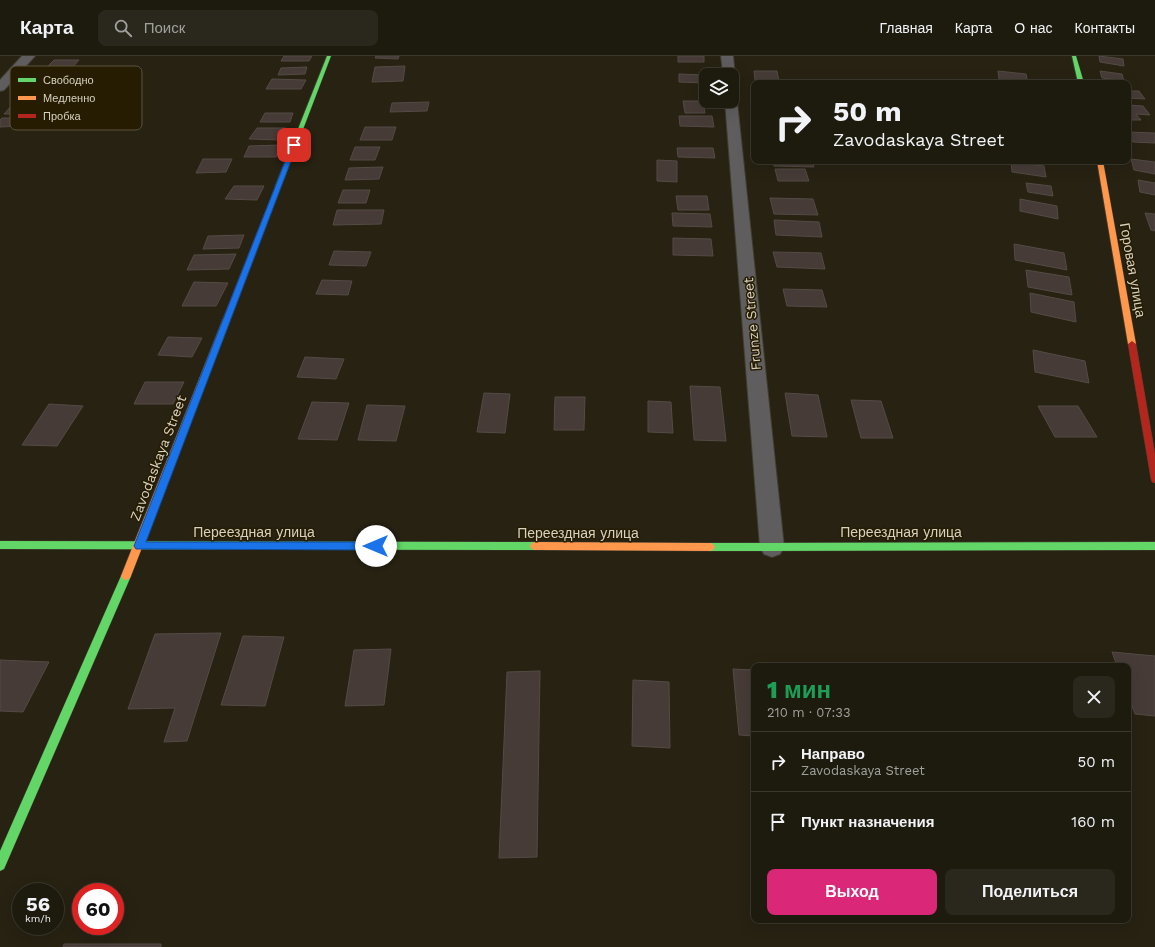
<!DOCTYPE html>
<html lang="ru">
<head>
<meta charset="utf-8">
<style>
	body { margin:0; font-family:"Work Sans",sans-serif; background:#2a271c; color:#f1f3f6; height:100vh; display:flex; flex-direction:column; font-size:15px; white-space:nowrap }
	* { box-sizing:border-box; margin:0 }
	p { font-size:13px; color:#a0a19e }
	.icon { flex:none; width:22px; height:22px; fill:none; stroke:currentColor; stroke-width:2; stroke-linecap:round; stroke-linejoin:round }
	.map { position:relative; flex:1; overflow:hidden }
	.sheet { position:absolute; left:751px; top:607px; width:380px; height:260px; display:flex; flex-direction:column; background:#1d1a0e; border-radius:8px; box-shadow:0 4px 16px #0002,0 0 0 1px #3b382e }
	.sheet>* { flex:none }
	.guide { position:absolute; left:751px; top:24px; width:380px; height:84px; border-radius:8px; box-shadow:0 4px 16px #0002,0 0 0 1px #3b382e; background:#1d1a0e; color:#f1f3f6; overflow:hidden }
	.fabs { position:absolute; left:699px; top:12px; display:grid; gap:8px }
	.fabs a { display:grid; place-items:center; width:40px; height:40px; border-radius:8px; background:#1d1a0e; box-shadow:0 4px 16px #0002,0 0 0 1px #3b382e; font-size:20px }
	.speed { position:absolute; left:12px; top:827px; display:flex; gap:8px; font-size:20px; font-weight:700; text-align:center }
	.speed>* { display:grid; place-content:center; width:52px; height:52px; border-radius:50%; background:#1d1a0e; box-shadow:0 4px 16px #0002,0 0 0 1px #3b382e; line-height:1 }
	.speed small { font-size:10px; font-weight:400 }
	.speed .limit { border:6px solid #d22; background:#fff; color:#111 }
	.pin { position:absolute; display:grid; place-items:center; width:34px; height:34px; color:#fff; margin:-17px; border-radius:8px; box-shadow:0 2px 6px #0006 }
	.me { position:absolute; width:44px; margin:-22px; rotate:270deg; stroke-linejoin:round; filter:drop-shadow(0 0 3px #0008) }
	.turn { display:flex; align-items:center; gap:14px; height:84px; padding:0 16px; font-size:18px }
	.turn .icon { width:52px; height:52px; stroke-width:2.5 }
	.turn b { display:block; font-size:28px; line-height:34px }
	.round { display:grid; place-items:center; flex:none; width:42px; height:42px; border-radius:8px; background:#2a271c }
	.headline { display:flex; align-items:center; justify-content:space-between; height:68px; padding:0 16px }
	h1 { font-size:24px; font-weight:800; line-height:30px; color:#1e9e55 }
	.button { display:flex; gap:8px; margin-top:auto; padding:8px 16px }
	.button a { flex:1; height:46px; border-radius:8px; background:#db2777; color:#fff; font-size:16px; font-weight:800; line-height:46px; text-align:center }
	.button a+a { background:#2a271c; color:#f1f3f6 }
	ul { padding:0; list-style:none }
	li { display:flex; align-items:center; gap:12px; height:60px; padding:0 16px; border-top:1px solid #3b382e }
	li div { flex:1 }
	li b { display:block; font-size:15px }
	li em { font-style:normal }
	header { display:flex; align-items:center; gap:24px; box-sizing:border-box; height:56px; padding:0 20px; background:#1d1a0e; border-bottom:1px solid #3b382e }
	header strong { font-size:19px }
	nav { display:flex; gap:22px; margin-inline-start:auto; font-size:14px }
	.search { width:280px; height:36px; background:#2a271c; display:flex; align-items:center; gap:10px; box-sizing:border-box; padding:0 14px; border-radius:8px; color:#a0a19e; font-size:15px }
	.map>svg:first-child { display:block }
	.building { fill:#463b37; stroke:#544b46 }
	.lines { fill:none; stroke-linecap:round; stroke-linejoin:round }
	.street-casing { stroke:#413d30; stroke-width:2 }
	.fast-casing { stroke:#413d30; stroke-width:1 }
	.slow-casing { stroke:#413d30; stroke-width:1 }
	.jam-casing { stroke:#413d30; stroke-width:1 }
	.street { fill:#5f5d5e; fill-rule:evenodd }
	.fast { fill:#63d668; fill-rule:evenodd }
	.slow { fill:#ff974d; fill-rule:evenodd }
	.jam { fill:#b3261e; fill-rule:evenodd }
	.route { fill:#1a73e8; stroke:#114b97 }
	.labels { text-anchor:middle; stroke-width:3; stroke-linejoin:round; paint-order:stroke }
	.street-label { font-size:14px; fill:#d7d1c1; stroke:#261c01 }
	.key { fill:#261c01; stroke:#5b523b; stroke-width:1 }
	.key-label { font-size:11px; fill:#d7d1c1 }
</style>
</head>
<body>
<header>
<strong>Карта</strong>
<div class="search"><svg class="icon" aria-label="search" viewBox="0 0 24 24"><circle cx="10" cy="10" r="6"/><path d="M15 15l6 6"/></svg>Поиск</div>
<nav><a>Главная</a><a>Карта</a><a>О нас</a><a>Контакты</a></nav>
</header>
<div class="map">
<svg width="1155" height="891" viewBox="0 0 1155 891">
	<rect width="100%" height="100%" fill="#272212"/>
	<path class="building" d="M284,0H312L309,5H281Z
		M376,0H399L398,3L375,2Z
		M678,0H704V6H678Z
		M1099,0L1123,3L1124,10L1100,6Z
		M54,4H79L71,13H45Z
		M405,10L403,25L372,26L375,11Z
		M307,11L305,18L278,19L281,12Z
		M754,15H777L779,25L755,24Z
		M998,15L1026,18L1028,27L999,23Z
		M1100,15L1122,18L1124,25L1102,22Z
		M679,18L705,19V27L679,26Z
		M272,23L306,24L301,33H266Z
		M1128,35H1139L1145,43L1128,42Z
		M683,45H703L705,57H685Z
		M429,46L427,55L390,56L392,47Z
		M14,47H45L35,58H4Z
		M1128,49L1143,50L1150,59L1136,58L1141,64H1129Z
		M265,57H293L290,66H260Z
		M679,60H712L714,71L680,70Z
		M2,62H30L22,70L0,71V64Z
		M365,71H396L392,84H360Z
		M257,72H286L280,84L249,83Z
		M1128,76L1155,77V87L1133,86L1128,78Z
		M280,89L276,101H244L249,90Z
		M355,91H380L375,104H350Z
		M677,92H713L715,102L678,101Z
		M203,103H232L226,116L196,117Z
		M1131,103L1155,106V118L1134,114Z
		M657,104L677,105V126L657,125Z
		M773,105H812L814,111L774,110Z
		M1011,106L1044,110L1046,121L1012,116Z
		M383,111L379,123L345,124L349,112Z
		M775,113H805L809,125H778Z
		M1138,124L1155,127V139L1140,136Z
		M1026,127L1051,130L1053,140L1028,136Z
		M234,130H264L257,144L225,143Z
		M343,134H370L366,147H338Z
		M676,140H707L709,154H678Z
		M770,142L813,143L818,159L774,158Z
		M1020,143L1057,150L1058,163L1020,155Z
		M337,154H384L381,168L333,169Z
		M672,157L710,158L712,171L673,170Z
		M1145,157L1155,158V175L1151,174Z
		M774,164L819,166L822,181L776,179Z
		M244,179L239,192L203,193L208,180Z
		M673,182L711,183L713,200L673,199Z
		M1014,188L1064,197L1067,214L1015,204Z
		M334,195L371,196L366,210L329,209Z
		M773,196L821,197L825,213L777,211Z
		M236,198L229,213L187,214L194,199Z
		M1026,214L1069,221L1072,239L1028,231Z
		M322,224L352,225L348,239L316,238Z
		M194,226L228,227L216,250H182Z
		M783,233L822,234L827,251L787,250Z
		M1030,237L1074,246L1076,266L1031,256Z
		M168,281L202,282L192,301L158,299Z
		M1033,294L1085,305L1089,327L1035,316Z
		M305,301L344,303L336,323L297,321Z
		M145,326H184L173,348H134Z
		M690,330L720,331L726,385L694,384Z
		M484,337L510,338L505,377L477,376Z
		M785,337L818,339L827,381L792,380Z
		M555,341H585L584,374H554Z
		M851,344L881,345L893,382H861Z
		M648,345L671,346L673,377L648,376Z
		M312,346L349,347L337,384L298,383Z
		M49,348L83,350L57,390L22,389Z
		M367,349L405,350L396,385L358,384Z
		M1038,350H1078L1097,381H1055Z
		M221,577L187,685L164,686L175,652L128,653L155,578Z
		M243,580L284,581L265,650L221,649Z
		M391,593L384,649L345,650L354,594Z
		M1112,596L1155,600V660L1135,658L1128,639V610H1117Z
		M0,604L49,606L23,656L0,655Z
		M733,613L754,614V680L739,679Z
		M540,615L537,801L499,802L507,616Z
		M633,624L669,626L670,692L632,690Z
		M64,888H161V891H63Z"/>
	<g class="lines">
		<defs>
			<path id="street" d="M22,0H35L4,34L0,35V24Z
				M721,0H733L735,19L733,22H732V19H723Z
				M732,41L736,42L737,45L784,491L780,498L772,501L764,498L760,491L725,45H732Z"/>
			<path id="fast" d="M327,0H331L281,131L276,132L275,131Z
				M1072,0H1076L1084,27H1078Z
				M0,485L535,486L538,487L540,490L538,493L535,494L0,493Z
				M1155,486V494L710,495L707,494L705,491L707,488L710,487Z
				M126,516L129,517L131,520L4,813L0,815V795L121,520L123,517Z"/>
			<path id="slow" d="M1097,105H1103L1136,288L1132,291L1128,288Z
				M223,263H226L230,265L131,520L129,523L126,524L123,523L121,520Z
				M535,486L710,487L713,488L715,491L713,494L710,495L535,494L532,493L530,490L532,487Z"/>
			<path id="jam" d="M278,129L281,131L230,265L226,267H223L222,265L275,131Z
				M1132,285L1136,288L1155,398V427L1152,426L1151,423L1128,288Z"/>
		</defs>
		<use href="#street" class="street-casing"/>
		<use href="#fast" class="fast-casing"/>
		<use href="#slow" class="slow-casing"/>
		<use href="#jam" class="jam-casing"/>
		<use href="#street" class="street"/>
		<use href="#fast" class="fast"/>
		<use href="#slow" class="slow"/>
		<use href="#jam" class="jam"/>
	</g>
	<path class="route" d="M292,88L297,89L146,486H376L380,487L381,490L380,493L376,494L136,493L134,490Z"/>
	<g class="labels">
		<g class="street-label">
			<text transform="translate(1133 214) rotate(80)" y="5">Горовая улица</text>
			<text transform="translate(752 268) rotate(-95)" y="5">Frunze Street</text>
			<text transform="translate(158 402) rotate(-69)" y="5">Zavodaskaya Street</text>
			<text x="254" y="481">Переездная улица</text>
			<text x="901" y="481">Переездная улица</text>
			<text x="578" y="482">Переездная улица</text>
		</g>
	</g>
	<rect x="10" y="10" width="132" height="64" rx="6" class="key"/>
	<rect x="18" y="22" width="18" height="4" fill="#63d668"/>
	<rect x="18" y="40" width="18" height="4" fill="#ff974d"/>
	<rect x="18" y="58" width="18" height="4" fill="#b3261e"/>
	<g class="key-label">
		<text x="43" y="28">Свободно</text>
		<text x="43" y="46">Медленно</text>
		<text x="43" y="64">Пробка</text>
	</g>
</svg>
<div class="fabs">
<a><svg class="icon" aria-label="layers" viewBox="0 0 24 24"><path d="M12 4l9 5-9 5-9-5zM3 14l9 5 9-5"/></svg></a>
</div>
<div class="speed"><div>56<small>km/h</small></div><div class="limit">60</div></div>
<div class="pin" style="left:294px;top:89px;background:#d93025"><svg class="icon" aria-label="arrive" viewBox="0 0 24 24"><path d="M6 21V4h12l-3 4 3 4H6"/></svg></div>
<svg class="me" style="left:376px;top:490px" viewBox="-20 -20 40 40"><circle r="19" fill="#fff"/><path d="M0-13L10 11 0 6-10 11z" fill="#1a73e8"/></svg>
<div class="guide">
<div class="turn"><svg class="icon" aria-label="right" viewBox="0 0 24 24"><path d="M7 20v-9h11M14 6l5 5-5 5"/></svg><div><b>50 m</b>Zavodaskaya Street</div></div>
</div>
<section class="sheet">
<div class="headline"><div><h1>1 мин</h1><p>210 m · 07:33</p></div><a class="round"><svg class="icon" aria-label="close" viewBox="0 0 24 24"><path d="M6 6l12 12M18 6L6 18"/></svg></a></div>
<ul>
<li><svg class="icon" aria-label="right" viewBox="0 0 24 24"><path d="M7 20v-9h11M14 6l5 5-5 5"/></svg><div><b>Направо</b><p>Zavodaskaya Street</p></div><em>50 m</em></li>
<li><svg class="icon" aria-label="arrive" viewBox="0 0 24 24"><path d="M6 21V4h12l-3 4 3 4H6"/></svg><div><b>Пункт назначения</b></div><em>160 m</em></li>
</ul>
<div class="button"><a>Выход</a><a>Поделиться</a></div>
</section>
</div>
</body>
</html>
